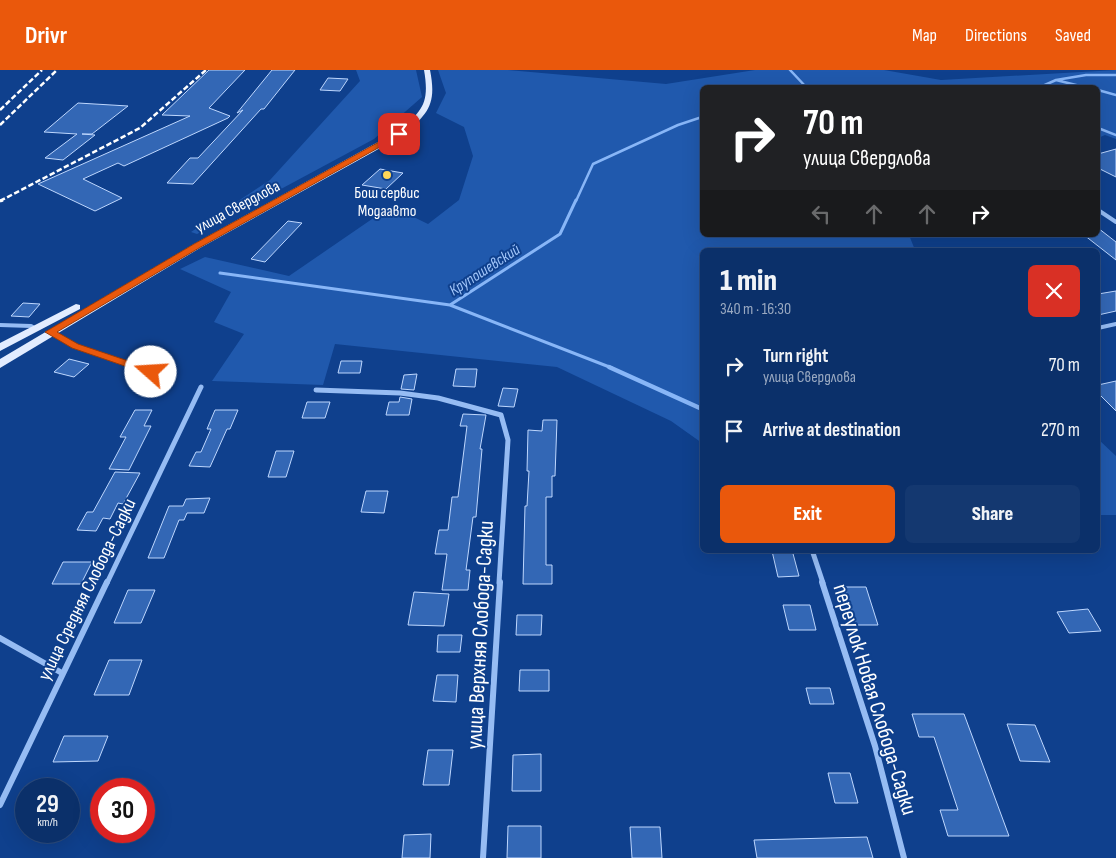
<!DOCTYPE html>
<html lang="en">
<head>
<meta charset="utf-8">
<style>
	body { margin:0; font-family:"Sofia Sans Condensed",sans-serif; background:#143870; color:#f1f3f6; height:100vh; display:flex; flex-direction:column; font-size:19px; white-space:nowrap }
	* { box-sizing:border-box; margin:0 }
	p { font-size:16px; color:#9aa9c1 }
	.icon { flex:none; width:28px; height:28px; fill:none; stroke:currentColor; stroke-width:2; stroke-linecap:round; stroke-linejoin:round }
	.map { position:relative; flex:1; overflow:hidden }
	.side { position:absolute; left:700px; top:178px; width:400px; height:305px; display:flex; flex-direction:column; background:#0b306a; border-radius:8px; box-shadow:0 5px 20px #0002,0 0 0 1px #2b4b7e }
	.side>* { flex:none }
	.banner { position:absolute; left:700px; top:15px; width:400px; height:152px; border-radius:8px; box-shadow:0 5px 20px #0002,0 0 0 1px #2b4b7e; background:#202124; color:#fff; overflow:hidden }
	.speed { position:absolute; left:15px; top:708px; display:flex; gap:10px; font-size:25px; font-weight:700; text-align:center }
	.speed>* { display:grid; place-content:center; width:65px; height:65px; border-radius:50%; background:#0b306a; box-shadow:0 5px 20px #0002,0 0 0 1px #2b4b7e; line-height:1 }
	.speed small { font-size:12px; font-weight:400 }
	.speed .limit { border:8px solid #d22; background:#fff; color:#111 }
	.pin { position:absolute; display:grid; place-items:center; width:42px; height:42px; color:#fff; margin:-21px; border-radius:10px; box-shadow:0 2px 8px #0006 }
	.me { position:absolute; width:55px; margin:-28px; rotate:289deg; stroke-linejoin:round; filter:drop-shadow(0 0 4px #0008) }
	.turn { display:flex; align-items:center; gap:18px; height:105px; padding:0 20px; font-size:22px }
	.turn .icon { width:65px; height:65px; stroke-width:2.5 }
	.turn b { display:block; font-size:35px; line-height:42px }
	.lanes { display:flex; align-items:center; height:48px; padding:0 20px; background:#0003; justify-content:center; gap:25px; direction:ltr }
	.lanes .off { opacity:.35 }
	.round { display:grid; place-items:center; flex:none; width:52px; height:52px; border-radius:8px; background:#143870 }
	.headline { display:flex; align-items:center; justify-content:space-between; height:85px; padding:0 20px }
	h1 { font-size:30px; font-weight:800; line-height:38px }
	.primary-button { display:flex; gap:10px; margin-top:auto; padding:10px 20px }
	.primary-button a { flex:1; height:58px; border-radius:8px; background:#ea580c; color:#fff; font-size:20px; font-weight:800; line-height:58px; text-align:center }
	.primary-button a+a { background:#143870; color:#f1f3f6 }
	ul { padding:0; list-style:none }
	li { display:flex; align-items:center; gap:15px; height:65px; padding:0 20px }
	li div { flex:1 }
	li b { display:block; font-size:19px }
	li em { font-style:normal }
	header { display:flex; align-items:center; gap:30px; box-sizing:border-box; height:70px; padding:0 25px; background:#ea580c; color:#fff }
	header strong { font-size:24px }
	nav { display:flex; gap:28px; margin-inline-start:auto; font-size:18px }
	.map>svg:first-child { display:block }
	.green { fill:#2059ad }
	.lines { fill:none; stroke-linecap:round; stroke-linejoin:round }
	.stream-far2 { stroke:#88b6f7; stroke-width:2.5 }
	.stream-far1 { stroke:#88b6f7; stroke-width:3 }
	.stream { stroke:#88b6f7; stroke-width:4.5 }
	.building { fill:#3367b5; stroke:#bed7fe }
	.street-far2 { stroke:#96bcf3; stroke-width:4 }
	.street-far1 { stroke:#96bcf3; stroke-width:5 }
	.street { stroke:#96bcf3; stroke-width:6 }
	.primary { fill:#e2ecff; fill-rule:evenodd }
	.rail-far1 { stroke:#fff; stroke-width:2.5; stroke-dasharray:5.5 2.5; stroke-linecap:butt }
	.rail { stroke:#fff; stroke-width:3; stroke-dasharray:7 3; stroke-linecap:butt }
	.route { fill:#ea580c; stroke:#983908 }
	.poi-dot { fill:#ffd758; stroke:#0f408d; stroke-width:2 }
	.labels { text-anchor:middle; stroke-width:4; stroke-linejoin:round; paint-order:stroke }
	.far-poi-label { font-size:16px; fill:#fff; stroke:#0f408d }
	.far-street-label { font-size:16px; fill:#fff; stroke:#0f408d }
	.far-water-label { font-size:16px; font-style:italic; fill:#a2c6fa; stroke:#0f408d }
	.street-label { font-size:19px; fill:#fff; stroke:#0f408d }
	.near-street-label { font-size:22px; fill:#fff; stroke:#0f408d }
</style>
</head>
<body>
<header>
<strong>Drivr</strong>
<nav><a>Map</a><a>Directions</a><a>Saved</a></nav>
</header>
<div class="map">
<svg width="1116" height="788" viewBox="0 0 1116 788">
	<rect width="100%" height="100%" fill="#0f408d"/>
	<path class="green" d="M356,0H416L422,27L374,69L197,164L191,162L270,110L360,11Z
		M438,0H508L666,14L755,0H884L941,10L1116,0V69L1105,65L1098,68V18H702V165H909L915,180H702V373L671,351L557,297L335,274L323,315L212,311L244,264L214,252L231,222L180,199L205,187L289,206L391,136L428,154L459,130L473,86L464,57L436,43L446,23Z
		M1098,369L1116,386V445H1098Z"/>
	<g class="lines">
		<path class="stream-far2" d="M790,0L807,18
			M1056,10L1086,5H1116
			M1038,18L1056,10L1088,18
			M1098,20L1116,25
			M1098,58L1116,65
			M576,131L593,94L678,55L702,47"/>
		<path class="stream-far1" d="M220,203L450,235L560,164L576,130
			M450,235L612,298"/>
		<path class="stream" d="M609,297L702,339"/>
	</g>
	<path class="building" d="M209,0H245L209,38L230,46L228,48L124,96L118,93L83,109L122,128L95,141L38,114L190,46L162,45Z
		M272,0H295L264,39H261L193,114L167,113L190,88H198L243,40L237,43Z
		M328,8L348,9L340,21L320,20Z
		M78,33L128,36L92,64H82L95,65L63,90L45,88L77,64L44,62Z
		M1116,79V107L1098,98V84Z
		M380,99L403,103L386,119L362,115Z
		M288,151L302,153L265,192L251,189Z
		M1098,158L1116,172V190L1084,165H1098Z
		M1116,221V241L1098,245V224Z
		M23,233L40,234L29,247L11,246Z
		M69,289L89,294L74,307L54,302Z
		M341,291H362L360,303H338Z
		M456,299H477L475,317L453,316Z
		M417,304L414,320L401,319L404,305Z
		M1116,311V341L1098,323V315Z
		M503,318L518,319L514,337L498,336Z
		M400,327L412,329L409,345H386L389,332H399Z
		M307,332H330L325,348H302Z
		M135,340H152L144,356H151L129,400L109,399L126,367H120Z
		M215,340H238L230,359H227L210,397L189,396L196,382H201L211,359H207Z
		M463,344L486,345L480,379H482L476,447H473L466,500H470L468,520H442L447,484H435L439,460H448L452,427H458L467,356H460Z
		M543,350H557L555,406H552V427H546V495H552V514H523L525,436H527L529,401H527L528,360L542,361Z
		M276,381H294L286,407H268Z
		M115,402L140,403L123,434L118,433L110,449L103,448L96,461L77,460L87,442H93Z
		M366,421H388L384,443L361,442Z
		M210,428L204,443H187L184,450H179L164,488H148L169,436H183L186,429Z
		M792,480L799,506L778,507L772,481Z
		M63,492H92L81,514H52Z
		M845,517H866L878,555H856Z
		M128,520H155L141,553H114Z
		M414,522L449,524L444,556L408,555Z
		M783,535H810L816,560H789Z
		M1088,539L1101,561L1069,563L1057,542Z
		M517,545H542L541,565H516Z
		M438,565H462L460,582H437Z
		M109,590H142L129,625H94Z
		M520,600H549V621H519Z
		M437,605H458L456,632L433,631Z
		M806,618H830L834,634H810Z
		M912,644H964L1009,766H948L940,740H958L934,667H919Z
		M1007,654L1035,655L1050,692L1020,691Z
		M64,666H108L98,691L53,692Z
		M428,680H453L449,715H423Z
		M541,684V721H512L513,685Z
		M828,703H850L858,733H835Z
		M508,756H541V788H507Z
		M630,757H660L662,788H632Z
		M431,764L430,788H402L404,765Z
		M867,767L873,788H757L754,770Z"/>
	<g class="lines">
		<path class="street-far2" d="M1098,140L1116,152
			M0,255L31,256L36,259
			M1098,258L1116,254
			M50,263L75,276L140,298"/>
		<path class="street-far1" d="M136,297L151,302
			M316,320L400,323L438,328L501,345L508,370L499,513
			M812,480L823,513
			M107,513L201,317"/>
		<path class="street" d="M822,512L875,676L904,788
			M0,568L62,603
			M0,735L107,512
			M483,788L500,512"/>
		<path class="primary" d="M424,0H430C437,35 428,44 402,66L200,178L0,298V289L194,174L396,62C422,42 430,34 424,0Z
			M76,234L80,235V239L0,281V273Z"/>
		<path class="rail-far1" d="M0,40L42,0
			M0,55L57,0
			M0,131L140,58L206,0"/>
		<path class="rail" d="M0,131L3,130"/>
	</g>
	<path class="route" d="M397,62L403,64L199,178L57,262L78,274L155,300V304H148L72,278L45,262L194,174Z"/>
	<circle class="poi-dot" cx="387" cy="105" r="5"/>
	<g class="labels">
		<g class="far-poi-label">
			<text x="387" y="128">Бош сервис<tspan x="387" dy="18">Модаавто</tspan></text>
		</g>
		<g class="far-street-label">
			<text transform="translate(237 136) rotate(-28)" y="6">улица Свердлова</text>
		</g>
		<g class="far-water-label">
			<text transform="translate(484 199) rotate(-33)" y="6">Крупошевский</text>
		</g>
		<g class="street-label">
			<text transform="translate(86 519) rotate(-64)" y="7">улица Средняя Слобода-Садки</text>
		</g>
		<g class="near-street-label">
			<text transform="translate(479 565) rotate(-87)" y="8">улица Верхняя Слобода-Садки</text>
			<text transform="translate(876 629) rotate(73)" y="8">переулок Новая Слобода-Садки</text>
		</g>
	</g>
</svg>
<div class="speed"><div>29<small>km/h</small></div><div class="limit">30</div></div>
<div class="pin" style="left:399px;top:64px;background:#d93025"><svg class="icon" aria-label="arrive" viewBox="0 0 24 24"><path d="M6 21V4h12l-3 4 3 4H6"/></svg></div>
<svg class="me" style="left:151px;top:302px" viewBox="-20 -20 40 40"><circle r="19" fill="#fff"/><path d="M0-13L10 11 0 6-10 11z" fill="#ea580c"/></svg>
<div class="banner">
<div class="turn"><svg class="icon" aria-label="right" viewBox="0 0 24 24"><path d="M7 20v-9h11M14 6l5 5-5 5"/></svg><div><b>70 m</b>улица Свердлова</div></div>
<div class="lanes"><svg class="icon off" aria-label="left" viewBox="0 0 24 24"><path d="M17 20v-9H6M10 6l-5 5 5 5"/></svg><svg class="icon off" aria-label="ahead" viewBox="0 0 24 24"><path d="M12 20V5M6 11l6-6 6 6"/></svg><svg class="icon off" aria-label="ahead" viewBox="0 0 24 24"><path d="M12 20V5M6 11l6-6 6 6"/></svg><svg class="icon" aria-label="right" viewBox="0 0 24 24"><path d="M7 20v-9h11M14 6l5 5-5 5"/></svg></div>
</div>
<section class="side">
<div class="headline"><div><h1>1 min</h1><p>340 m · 16:30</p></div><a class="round" style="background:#d93025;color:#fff"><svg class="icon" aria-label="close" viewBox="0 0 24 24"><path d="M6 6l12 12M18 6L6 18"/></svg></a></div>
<ul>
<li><svg class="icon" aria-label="right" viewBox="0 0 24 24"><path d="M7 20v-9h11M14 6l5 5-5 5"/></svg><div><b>Turn right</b><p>улица Свердлова</p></div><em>70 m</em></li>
<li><svg class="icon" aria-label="arrive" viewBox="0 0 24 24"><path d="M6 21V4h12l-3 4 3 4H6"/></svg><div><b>Arrive at destination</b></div><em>270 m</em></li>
</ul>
<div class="primary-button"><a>Exit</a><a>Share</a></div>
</section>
</div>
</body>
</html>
